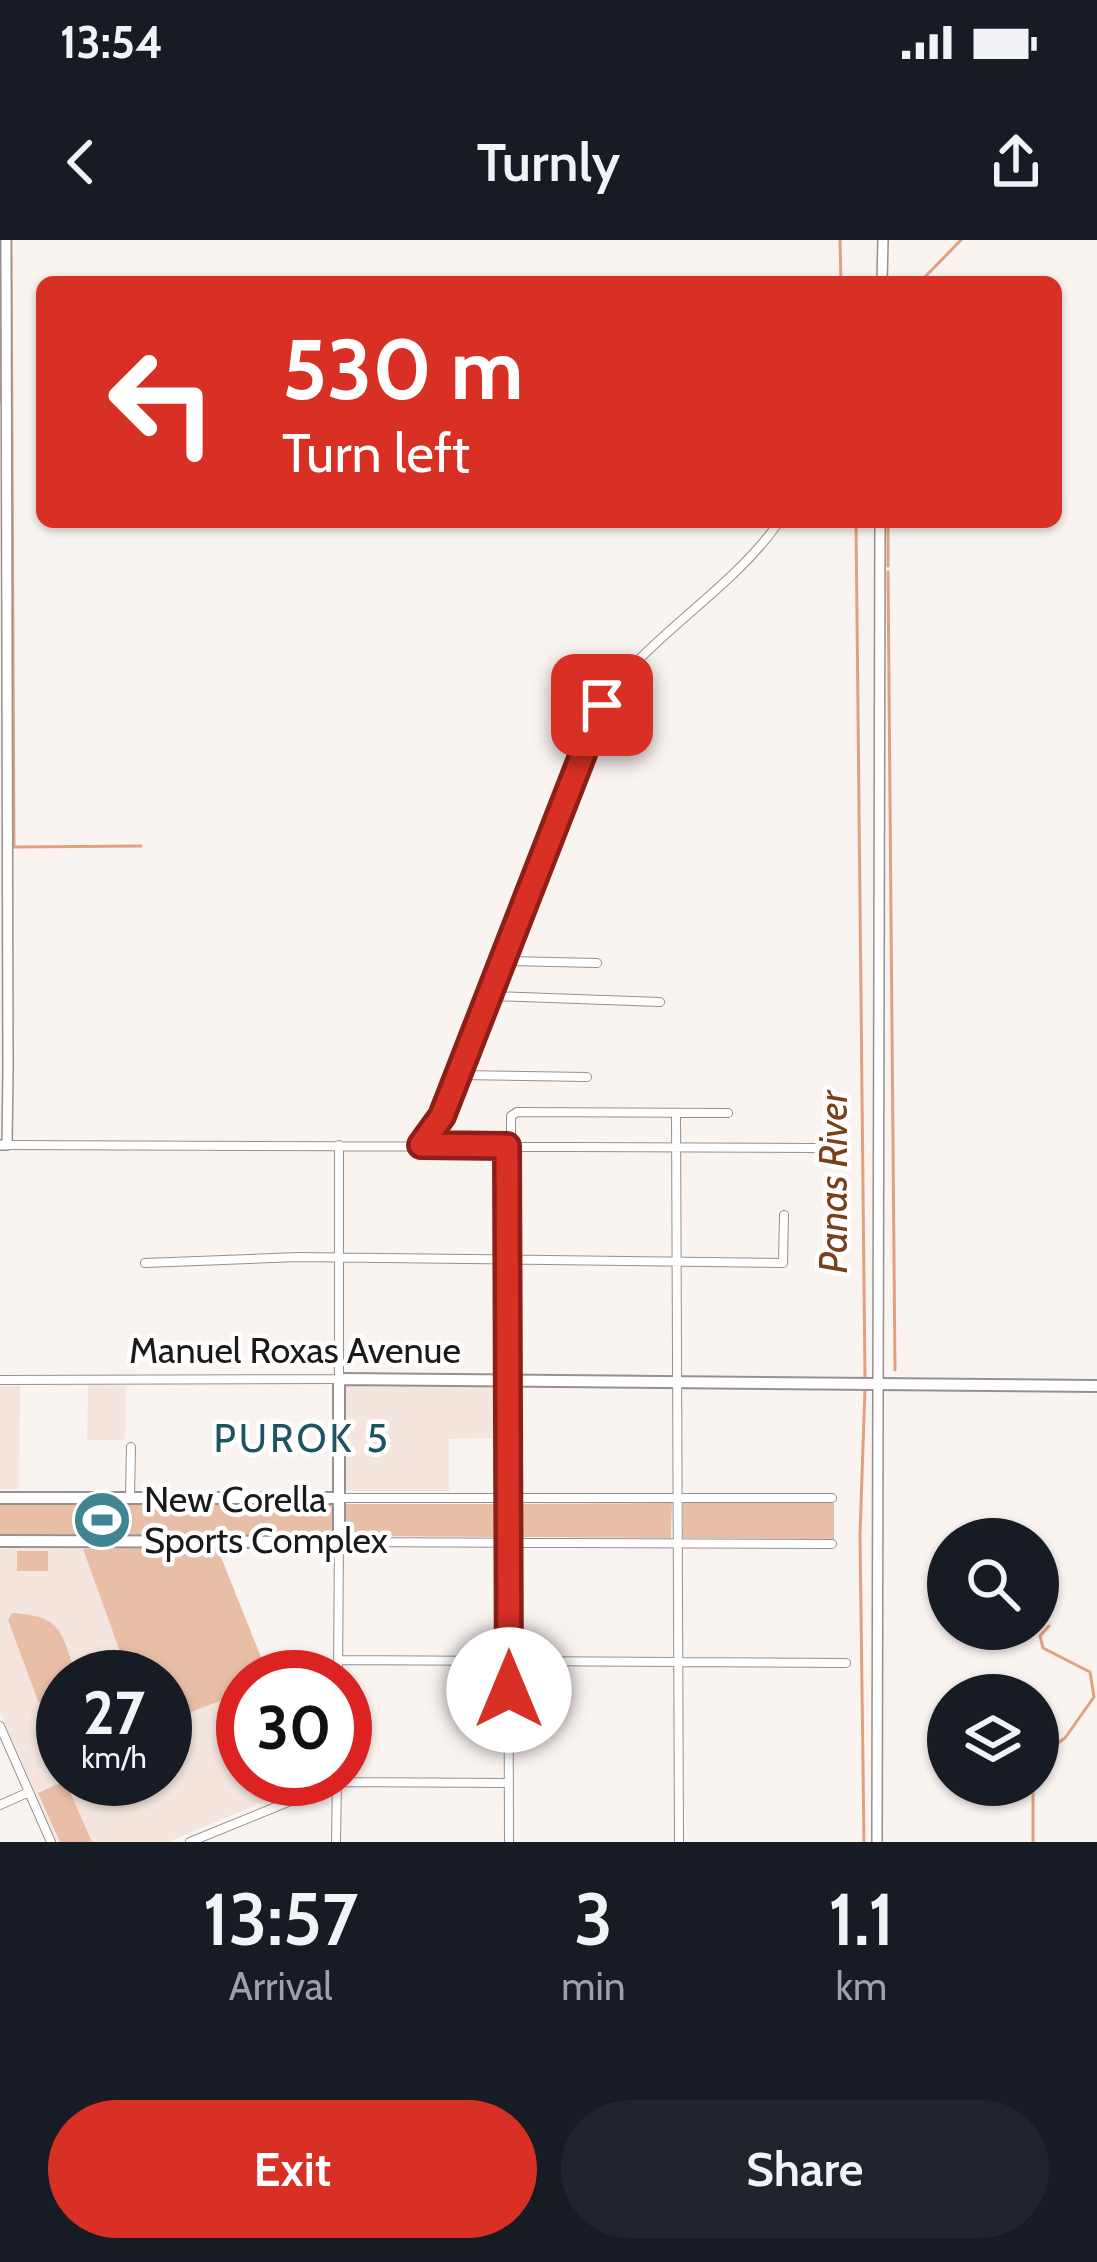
<!DOCTYPE html>
<html lang="en">
<head>
<meta charset="utf-8">
<style>
	body { margin:0; font-family:Cabin,sans-serif; background:#20242c; color:#f1f3f6; height:100vh; display:flex; flex-direction:column; font-size:45px; white-space:nowrap }
	* { box-sizing:border-box; margin:0 }
	p { font-size:39px; color:#9ea1a6 }
	.icon { flex:none; width:66px; height:66px; fill:none; stroke:currentColor; stroke-width:2; stroke-linecap:round; stroke-linejoin:round }
	.map { position:relative; height:1602px; overflow:hidden }
	.details { display:flex; flex-direction:column; background:#171b24; flex:1 }
	.details>* { flex:none }
	.guide { position:absolute; left:36px; top:36px; width:1026px; height:252px; border-radius:18px; box-shadow:0 3px 9px #0004; background:#d93025; color:#fff; overflow:hidden }
	.tools { position:absolute; left:927px; top:1278px; display:grid; gap:24px }
	.tools a { display:grid; place-items:center; width:132px; height:132px; border-radius:50%; background:#171b24; box-shadow:0 3px 9px #0004; font-size:60px }
	.speed { position:absolute; left:36px; top:1410px; display:flex; gap:24px; font-size:60px; font-weight:700; text-align:center }
	.speed>* { display:grid; place-content:center; width:156px; height:156px; border-radius:50%; background:#171b24; box-shadow:0 3px 9px #0004; line-height:1 }
	.speed small { font-size:30px; font-weight:400 }
	.speed .limit { border:18px solid #d22; background:#fff; color:#111 }
	.pin { position:absolute; display:grid; place-items:center; width:102px; height:102px; color:#fff; margin:-51px; border-radius:24px; box-shadow:0 6px 18px #0006 }
	.me { position:absolute; width:132px; margin:-66px; rotate:0deg; stroke-linejoin:round; filter:drop-shadow(0 0 9px #0008) }
	.turn { display:flex; align-items:center; gap:42px; height:252px; padding:0 48px; font-size:54px }
	.turn .icon { width:156px; height:156px; stroke-width:2.5 }
	.turn b { display:block; font-size:84px; line-height:102px }
	.eta { display:flex; justify-content:space-evenly; align-items:center; height:204px; text-align:center }
	.eta b { font-size:72px; font-weight:600; line-height:84px }
	.button { display:flex; gap:24px; margin-top:auto; padding:24px 48px }
	.button a { flex:1; height:138px; border-radius:72px; background:#d93025; color:#fff; font-size:48px; font-weight:600; line-height:138px; text-align:center }
	.button a+a { background:#20242c; color:#f1f3f6 }
	.status { display:flex; justify-content:space-between; align-items:center; height:84px; padding:0 60px; background:#171b24; direction:ltr }
	.status svg { height:33px; fill:currentColor }
	header { display:flex; justify-content:space-between; align-items:center; height:156px; padding:0 48px; background:#171b24; font-size:54px; font-weight:600 }
	.map>svg:first-child { display:block }
	.built { fill:#f4e6df }
	.green { fill:#e9bea7 }
	.lines { fill:none; stroke-linecap:round; stroke-linejoin:round }
	.stream { stroke:#e2a17e; stroke-width:3 }
	.minor-casing { stroke:#96918e; stroke-width:10 }
	.tertiary-casing { stroke:#96918e; stroke-width:12 }
	.secondary-casing { stroke:#96918e; stroke-width:14 }
	.minor { stroke:#fff; stroke-width:8 }
	.tertiary { stroke:#fff; stroke-width:9 }
	.secondary { stroke:#fff; stroke-width:10 }
	.route-casing { stroke:#8d1f18; stroke-width:30 }
	.route { stroke:#d93025; stroke-width:21 }
	.labels { text-anchor:middle; stroke-width:9; stroke-linejoin:round; paint-order:stroke }
	.street-label { font-size:36px; fill:#1c1a19; stroke:#fff }
	.poi-label { font-size:36px; fill:#1c1a19; stroke:#fff; text-anchor:start }
	.water-label { font-size:39px; font-style:italic; fill:#7b3f1a; stroke:#fff }
	.neighbourhood-label { font-size:39px; letter-spacing:3px; fill:#1c545f; stroke:#fff }
</style>
</head>
<body>
<div class="status"><b>13:54</b><svg viewBox="0 0 49 12"><path d="M0 12V9h3v3zM5 12V6h3v6zM10 12V3h3v9zM15 12V0h3v12zM26 1h20v11H26zM47 4h2v5h-2z"/></svg></div>
<header><svg class="icon" aria-label="back" viewBox="0 0 24 24"><path d="M15 5l-7 7 7 7"/></svg>Turnly<svg class="icon" aria-label="share" viewBox="0 0 24 24"><path d="M12 15V3M7 8l5-5 5 5M5 13v7h14v-7"/></svg></header>
<div class="map">
<svg width="1097" height="1602" viewBox="0 0 1097 1602">
	<rect width="100%" height="100%" fill="#faf4f1"/>
	<path class="built" d="M502,1144V1198L449,1199V1251H343V1146Z
		M88,1145L126,1146L125,1200H87Z
		M0,1146H20L19,1249H0Z
		M0,1309H83L129,1437H63V1539H165V1482L243,1452V1539H278L284,1553L169,1602H57L0,1472Z"/>
	<path class="green" d="M672,1263L671,1298L513,1297V1264Z
		M683,1263H834V1299L683,1298Z
		M334,1264V1296L0,1294V1265Z
		M346,1264H503V1297L346,1296Z
		M217,1307L269,1437H243V1452L165,1482V1437H129L83,1309Z
		M17,1311H48V1331H17Z
		M12,1373C64,1376 61,1393 77,1437H63V1461L47,1467L38,1461L8,1380Z
		M65,1541L92,1602H60L38,1553Z"/>
	<g class="lines">
		<path class="stream" d="M11,0L14,607L141,606
			M840,0L841,42
			M920,42L961,0
			M0,162L1,0
			M856,282L865,1138
			M888,326V282
			M888,332L895,1130
			M1049,1386L1040,1396L1043,1408L1088,1431
			M1038,1517L1065,1498L1094,1457L1090,1432
			M1033,1545V1602
			M864,1602L860,1295L865,1148"/>
		<defs>
			<path id="minor" d="M504,721L597,723
				M491,756L660,762
				M458,835L587,837
				M676,873L679,1602
				M7,905L816,908
				M421,905L447,864L602,465C642,400 731,351 779,282
				M507,906L509,1602
				M511,906V876L517,872L728,873
				M145,1023L298,1017L783,1023L784,975
				M0,1140L339,1139V905
				M130,1258L131,1207
				M340,1258H832
				M338,1420L846,1423
				M338,1437L339,1302L832,1304
				M0,1486L51,1602
				M0,1565L29,1552
				M190,1602L337,1542L509,1543
				M336,1602L337,1539"/>
			<path id="tertiary" d="M882,42L883,0
				M0,905H7L8,830L6,0
				M877,1602L880,282"/>
			<path id="secondary" d="M0,1258H340
				M0,1301L339,1302V1139L1097,1146"/>
		</defs>
		<use href="#minor" class="minor-casing"/>
		<use href="#tertiary" class="tertiary-casing"/>
		<use href="#secondary" class="secondary-casing"/>
		<use href="#minor" class="minor"/>
		<use href="#tertiary" class="tertiary"/>
		<use href="#secondary" class="secondary"/>
	</g>
	<g class="lines">
		<defs>
			<path id="route" d="M509,1450L507,906L421,905L442,876L602,465"/>
		</defs>
		<use href="#route" class="route-casing"/>
		<use href="#route" class="route"/>
	</g>
	<defs>
		<symbol id="stadium-disc" viewBox="-11 -11 22 22"><circle r="9.5" fill="#418593" stroke="#fff"/><path d="M0-5a6.5 5 0 1 0 0 10a6.5 5 0 1 0 0-10ZM-3.5-1.8h7v3.6h-7Z" fill="#fff"/></symbol>
	</defs>
	<g fill-rule="evenodd">
		<use href="#stadium-disc" x="69" y="1247" width="66" height="66"/>
	</g>
	<g class="labels">
		<g class="street-label">
			<text x="295" y="1123">Manuel Roxas Avenue</text>
		</g>
		<g class="poi-label">
			<text x="144" y="1272">New Corella<tspan x="144" dy="41">Sports Complex</tspan></text>
		</g>
		<g class="water-label">
			<text transform="translate(833 942) rotate(-90)" y="14">Panas River</text>
		</g>
		<g class="neighbourhood-label">
			<text x="302" y="1212">PUROK 5</text>
		</g>
	</g>
</svg>
<div class="tools">
<a><svg class="icon" aria-label="search" viewBox="0 0 24 24"><circle cx="10" cy="10" r="6"/><path d="M15 15l6 6"/></svg></a>
<a><svg class="icon" aria-label="layers" viewBox="0 0 24 24"><path d="M12 4l9 5-9 5-9-5zM3 14l9 5 9-5"/></svg></a>
</div>
<div class="speed"><div>27<small>km/h</small></div><div class="limit">30</div></div>
<div class="pin" style="left:602px;top:465px;background:#d93025"><svg class="icon" aria-label="arrive" viewBox="0 0 24 24"><path d="M6 21V4h12l-3 4 3 4H6"/></svg></div>
<svg class="me" style="left:509px;top:1450px" viewBox="-20 -20 40 40"><circle r="19" fill="#fff"/><path d="M0-13L10 11 0 6-10 11z" fill="#d93025"/></svg>
<div class="guide">
<div class="turn"><svg class="icon" aria-label="left" viewBox="0 0 24 24"><path d="M17 20v-9H6M10 6l-5 5 5 5"/></svg><div><b>530 m</b>Turn left</div></div>
</div>
</div>
<section class="details">
<div class="eta">
<div><b>13:57</b><p>Arrival</p></div>
<div><b>3</b><p>min</p></div>
<div><b>1.1</b><p>km</p></div>
</div>
<div class="button"><a>Exit</a><a>Share</a></div>
</section>
</body>
</html>
